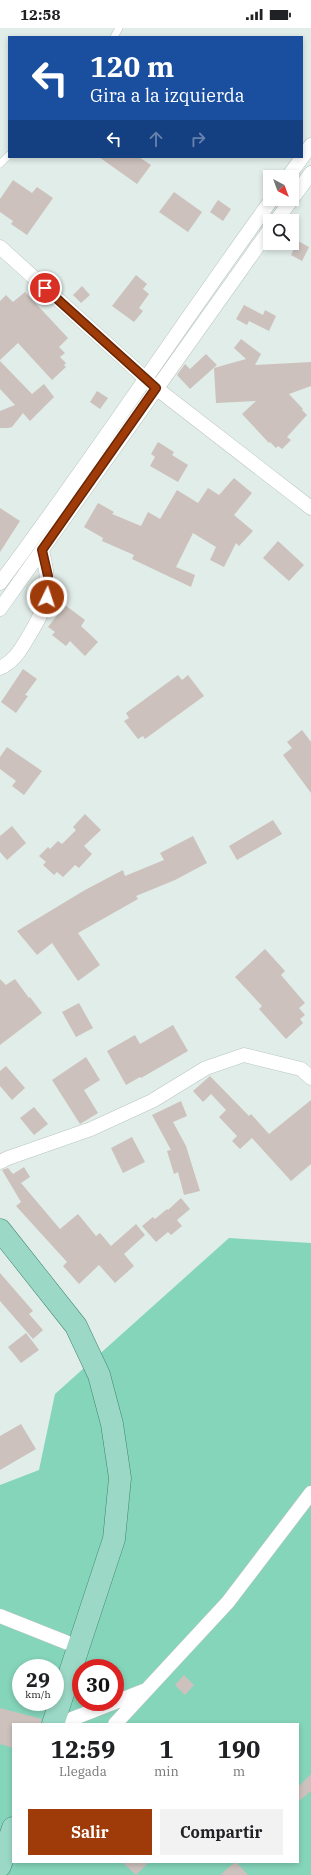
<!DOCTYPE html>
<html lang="es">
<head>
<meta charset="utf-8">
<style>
	body { margin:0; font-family:"IBM Plex Serif",serif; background:#f2f2f2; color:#202124; height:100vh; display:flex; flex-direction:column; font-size:15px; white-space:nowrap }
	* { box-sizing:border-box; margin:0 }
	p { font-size:13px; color:#757577 }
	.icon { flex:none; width:22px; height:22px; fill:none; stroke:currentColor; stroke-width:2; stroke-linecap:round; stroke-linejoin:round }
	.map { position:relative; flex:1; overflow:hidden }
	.sheet { position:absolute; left:12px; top:1695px; width:287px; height:140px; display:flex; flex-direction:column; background:#fff; border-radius:0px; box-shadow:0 2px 6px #0003 }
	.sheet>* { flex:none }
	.guide { position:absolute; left:8px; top:8px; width:295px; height:122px; border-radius:0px; box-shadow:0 2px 6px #0003; background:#1a4fa0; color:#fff; overflow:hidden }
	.needle { width:26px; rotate:139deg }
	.fabs { position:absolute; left:263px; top:142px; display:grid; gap:8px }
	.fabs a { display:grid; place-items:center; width:36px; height:36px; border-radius:0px; background:#fff; box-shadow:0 2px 6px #0003; font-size:20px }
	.speed { position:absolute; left:12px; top:1631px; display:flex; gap:8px; font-size:20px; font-weight:700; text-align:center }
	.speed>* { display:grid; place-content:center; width:52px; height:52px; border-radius:50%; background:#fff; box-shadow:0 2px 6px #0003; line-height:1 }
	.speed small { font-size:10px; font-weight:400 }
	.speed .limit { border:6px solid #d22; background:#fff; color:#111 }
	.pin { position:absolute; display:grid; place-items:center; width:34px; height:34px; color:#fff; margin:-17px; border:2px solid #fff; border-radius:50%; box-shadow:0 1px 4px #0007 }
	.me { position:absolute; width:44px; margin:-22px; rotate:4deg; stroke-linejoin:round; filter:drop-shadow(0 0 3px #0008) }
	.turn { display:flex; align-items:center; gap:14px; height:84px; padding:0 16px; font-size:18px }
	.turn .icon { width:52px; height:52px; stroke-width:2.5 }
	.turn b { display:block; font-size:28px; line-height:34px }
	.lanes { display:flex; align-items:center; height:38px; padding:0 16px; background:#0003; justify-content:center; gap:20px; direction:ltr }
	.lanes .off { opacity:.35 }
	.eta { display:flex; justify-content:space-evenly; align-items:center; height:68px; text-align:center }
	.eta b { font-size:24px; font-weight:700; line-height:28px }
	.action { display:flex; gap:8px; margin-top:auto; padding:8px 16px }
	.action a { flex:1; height:46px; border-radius:0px; background:#9f3b09; color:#fff; font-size:16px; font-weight:700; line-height:46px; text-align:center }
	.action a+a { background:#f2f2f2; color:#202124 }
	.status { display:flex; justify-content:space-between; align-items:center; height:28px; padding:0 20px; background:#fff; direction:ltr }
	.status svg { height:11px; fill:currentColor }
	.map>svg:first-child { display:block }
	.green { fill:#85d5bb; fill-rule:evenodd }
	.building { fill:#ccc1bc }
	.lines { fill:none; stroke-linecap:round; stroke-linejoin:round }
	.service-casing { stroke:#b9c5c1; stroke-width:8 }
	.minor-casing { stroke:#b9c5c1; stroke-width:15 }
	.primary-casing { stroke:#418570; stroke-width:23 }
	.service { stroke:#fff; stroke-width:7 }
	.minor { stroke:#fff; stroke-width:14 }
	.primary { stroke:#9bd9c6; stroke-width:22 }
	.route-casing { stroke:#672606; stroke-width:10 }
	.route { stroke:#9f3b09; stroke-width:7 }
</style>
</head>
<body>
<div class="status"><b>12:58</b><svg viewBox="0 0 49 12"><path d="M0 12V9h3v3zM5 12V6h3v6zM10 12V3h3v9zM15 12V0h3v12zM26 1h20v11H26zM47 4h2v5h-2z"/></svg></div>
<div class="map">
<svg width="311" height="1847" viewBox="0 0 311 1847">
	<rect width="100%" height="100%" fill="#e1ede9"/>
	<path class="green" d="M229,1210L311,1215V1847H0V1457L39,1442L55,1366ZM21,1640H55V1674H21ZM81,1640H115V1674H81ZM13,1696H298V1834H13Z"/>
	<path class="building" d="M99,129H139L151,137L137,156Z
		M13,152L32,165L37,159L53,170L27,207L11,196L13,193L0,184V171Z
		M174,164L202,184L188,204L159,184Z
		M218,172L231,181L223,193L210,184Z
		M298,213L309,219L302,233L291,227Z
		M136,247L147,256L143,261L149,266L139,280L143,283L134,294L112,278Z
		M82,258L90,267L81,275L73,267Z
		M25,264L68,310L59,319L65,325L60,329L66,335L64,337L66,339L52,352L18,315L0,332V273L6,267L13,274Z
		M244,277L263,287L265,282L276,288L269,303L249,293L247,297L236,291Z
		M241,311L261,326L255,337L311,334V358L289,366L303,381L302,382L307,387L287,409L291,412L282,421L278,418L276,420L270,414L269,415L242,386L256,373L216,375L214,340L246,331L234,320Z
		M206,326L217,337L190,361L177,347L185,336L190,341Z
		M0,333L32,366L44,356L54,369L30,393L23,385L12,399L8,400H0V383L15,377L0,361Z
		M97,363L108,370L100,381L90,374Z
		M158,414L174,424L172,427L188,437L178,454L150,438L155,429L151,426Z
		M234,450L252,465L234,487L253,503L239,518L236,515L224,539L210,532L216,519L193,505L176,539L195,547L191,559L132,531L134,527L102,513L103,510L84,499L98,475L114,484L112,486L141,498L148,484L160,491L177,462L198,475L208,460L219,467Z
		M0,480L20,493L0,524Z
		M278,513L304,537L289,553L263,530Z
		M65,577L85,592L81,598L98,614L85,628L70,613L66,618L52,607L55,604L48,599Z
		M23,641L37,651L25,667L28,668L16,685L1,674Z
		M178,647L182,652L188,647L204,668L145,711L143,708L138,711L124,693L129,690L126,685Z
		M302,702L311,714V765L283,727L292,720L287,714Z
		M7,719L42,743L24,767L12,758L16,753L0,741V729Z
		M85,786L101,802L84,818L92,826L79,840L75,837L63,849L57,844L54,847L43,837L46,834L39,828L48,819L50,821L58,813L62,816L76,802L73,799Z
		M273,792L282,806L237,832L229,818Z
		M12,798L26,815L7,832L0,824V808Z
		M193,808L207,835L175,852L136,868L138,871L78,905L100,937L78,953L52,915L37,927L17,903L85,862L123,842L125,848L164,832L160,825Z
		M265,921L285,943L281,947L305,975L299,980L305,987L300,991L303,995L286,1011L259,981L262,978L235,949Z
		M0,951L6,957L15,951L29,970L30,969L42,985L0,1017Z
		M79,975L93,1000L76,1009L62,984Z
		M173,997L188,1023L141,1050L140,1049L126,1057L107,1023L135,1007L140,1016Z
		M86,1029L100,1052L84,1062L98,1085L80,1096L52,1052Z
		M6,1038L25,1060L12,1072L0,1058V1043Z
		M210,1048L249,1088L251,1086L269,1106L311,1072V1136L291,1153L252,1110L240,1121L232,1113L237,1108L219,1089L226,1082L211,1066L203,1074L193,1063Z
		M181,1073L187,1088L173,1094L186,1118L200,1163L184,1167L178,1144L174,1146L167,1123L171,1122L152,1087Z
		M34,1079L48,1096L34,1107L20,1090Z
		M132,1109L145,1134L123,1145L111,1120Z
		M24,1139L30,1149L21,1155L60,1201L78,1186L96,1208L100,1205L111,1218L136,1196L145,1207L124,1226L134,1238L115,1255L99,1237L79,1256L63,1238L67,1234L16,1178L21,1174L2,1142L8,1140L13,1146Z
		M181,1170L190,1181L177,1192L182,1198L171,1207L168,1204L156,1214L142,1198L153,1189L155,1191L167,1181L168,1182Z
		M0,1245L33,1283L29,1286L43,1302L33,1311L0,1273Z
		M26,1305L39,1322L21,1335L8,1319Z
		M21,1396L36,1421L0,1442V1408Z
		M184,1647L194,1657L185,1667L175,1657Z
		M0,1680L42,1691L41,1696H13V1720L0,1716Z
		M311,1746V1763L298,1774V1759Z
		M122,1834H149L136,1847Z
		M236,1834L248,1847H220L235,1834Z"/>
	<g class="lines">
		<defs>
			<path id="service" d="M114,9L119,0
				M0,136L9,127"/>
			<path id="minor" d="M288,149L311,117
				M276,193L311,145
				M0,219L156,360L311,480
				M0,555C94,429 180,298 272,171
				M0,581L270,201
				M0,640C13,634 20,623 27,611C49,575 52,564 42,522
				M0,1134L8,1130L91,1101L152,1073L206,1040L244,1027L301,1041L311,1050
				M0,1588L78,1619
				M59,1696L146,1662
				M115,1696L228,1574L311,1465"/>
			<path id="primary" d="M0,1202L76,1298L99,1347L112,1396L120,1450L114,1511L53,1696
				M0,1838L13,1800"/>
		</defs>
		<use href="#service" class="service-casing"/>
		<use href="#minor" class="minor-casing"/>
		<use href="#primary" class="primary-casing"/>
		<use href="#service" class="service"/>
		<use href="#minor" class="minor"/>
		<use href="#primary" class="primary"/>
	</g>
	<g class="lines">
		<defs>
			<path id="route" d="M45,260L156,360L42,522L48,548L47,569"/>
		</defs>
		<use href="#route" class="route-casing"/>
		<use href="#route" class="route"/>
	</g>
</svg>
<div class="fabs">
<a><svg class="needle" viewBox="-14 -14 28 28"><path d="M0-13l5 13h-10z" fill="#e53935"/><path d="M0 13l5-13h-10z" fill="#757577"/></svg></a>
<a><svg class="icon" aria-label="search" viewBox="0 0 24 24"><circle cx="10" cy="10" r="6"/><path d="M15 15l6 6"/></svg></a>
</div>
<div class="speed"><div>29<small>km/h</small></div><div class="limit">30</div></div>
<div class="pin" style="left:45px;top:260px;background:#d93025"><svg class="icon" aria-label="arrive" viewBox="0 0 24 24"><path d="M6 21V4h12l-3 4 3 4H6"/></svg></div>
<svg class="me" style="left:47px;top:569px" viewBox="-20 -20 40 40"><circle r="17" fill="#9f3b09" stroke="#fff" stroke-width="3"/><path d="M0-11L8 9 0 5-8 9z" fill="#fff"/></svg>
<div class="guide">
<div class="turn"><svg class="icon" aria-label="left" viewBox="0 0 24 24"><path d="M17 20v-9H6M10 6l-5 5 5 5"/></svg><div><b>120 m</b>Gira a la izquierda</div></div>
<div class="lanes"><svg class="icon" aria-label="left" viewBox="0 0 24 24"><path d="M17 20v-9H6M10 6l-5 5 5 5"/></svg><svg class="icon off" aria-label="ahead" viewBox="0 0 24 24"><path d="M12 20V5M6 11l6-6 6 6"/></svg><svg class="icon off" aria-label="right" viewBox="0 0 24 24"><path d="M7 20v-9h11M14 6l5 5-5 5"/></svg></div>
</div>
<section class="sheet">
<div class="eta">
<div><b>12:59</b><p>Llegada</p></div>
<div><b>1</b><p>min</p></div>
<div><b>190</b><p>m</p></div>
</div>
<div class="action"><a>Salir</a><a>Compartir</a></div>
</section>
</div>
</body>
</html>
